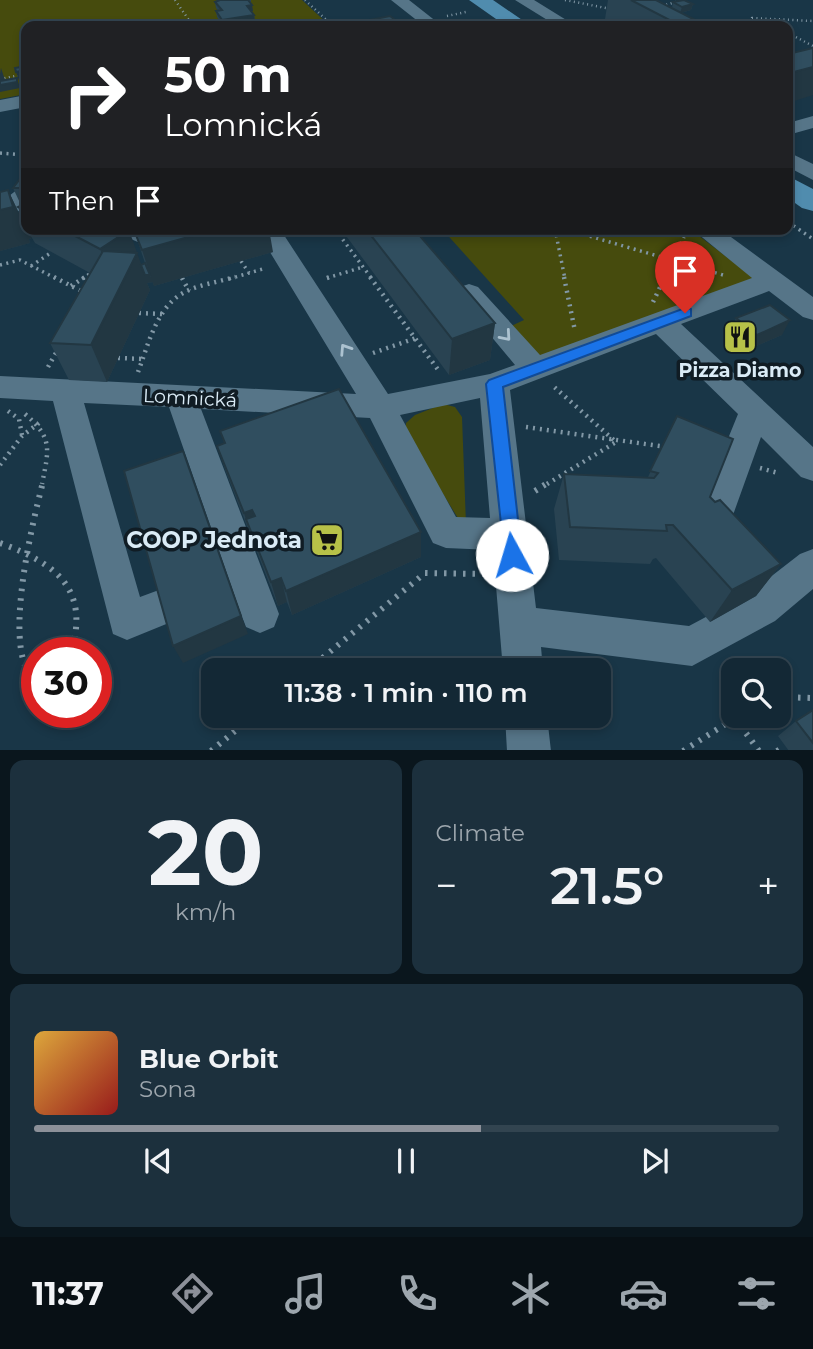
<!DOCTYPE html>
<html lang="en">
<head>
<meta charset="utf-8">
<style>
	:root { --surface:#132835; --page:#1c303d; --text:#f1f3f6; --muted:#9da6ad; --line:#324450; --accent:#8c9099 }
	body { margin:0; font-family:Montserrat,sans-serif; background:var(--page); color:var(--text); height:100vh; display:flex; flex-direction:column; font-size:26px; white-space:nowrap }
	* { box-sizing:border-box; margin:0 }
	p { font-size:23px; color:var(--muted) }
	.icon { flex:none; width:38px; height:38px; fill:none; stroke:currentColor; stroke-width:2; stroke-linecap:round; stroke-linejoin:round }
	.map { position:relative; height:750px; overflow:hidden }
	.panel { display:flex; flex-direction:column; gap:10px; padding:10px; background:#0a161d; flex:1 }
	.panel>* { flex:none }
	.guide { position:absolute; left:21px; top:21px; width:772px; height:214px; border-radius:14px; box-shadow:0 4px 10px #0003,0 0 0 2px var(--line); background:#202124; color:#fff; overflow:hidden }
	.buttons { position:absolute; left:721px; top:658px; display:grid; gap:14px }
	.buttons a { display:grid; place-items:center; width:70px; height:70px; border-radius:14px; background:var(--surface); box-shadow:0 4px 10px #0003,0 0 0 2px var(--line); font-size:35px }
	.speed { position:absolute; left:21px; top:637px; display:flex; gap:14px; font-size:35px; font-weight:700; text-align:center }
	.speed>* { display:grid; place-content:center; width:91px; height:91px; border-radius:50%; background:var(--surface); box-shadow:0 4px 10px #0003,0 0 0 2px var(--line); line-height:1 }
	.speed .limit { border:10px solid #d22; background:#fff; color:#111 }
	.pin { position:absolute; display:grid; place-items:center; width:60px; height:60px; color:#fff; margin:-72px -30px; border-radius:50% 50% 50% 0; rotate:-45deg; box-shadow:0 0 7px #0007 }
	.pin .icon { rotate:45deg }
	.me { position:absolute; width:77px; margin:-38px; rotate:354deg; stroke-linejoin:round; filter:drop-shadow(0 0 5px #0008) }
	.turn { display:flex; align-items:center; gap:24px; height:147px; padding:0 28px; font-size:32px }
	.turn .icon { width:91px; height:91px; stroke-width:2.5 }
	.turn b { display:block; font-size:49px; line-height:60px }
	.then { display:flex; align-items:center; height:66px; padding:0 28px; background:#0003; gap:14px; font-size:26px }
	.big { font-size:52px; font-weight:600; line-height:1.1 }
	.panel .tile { flex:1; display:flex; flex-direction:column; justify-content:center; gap:10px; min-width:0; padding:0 24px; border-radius:14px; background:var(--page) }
	.panel .dial { align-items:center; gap:0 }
	.dial b { font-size:91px; line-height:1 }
	.song { display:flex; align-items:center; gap:21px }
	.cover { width:84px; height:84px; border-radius:10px; background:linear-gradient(135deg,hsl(40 70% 55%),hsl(0 70% 35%)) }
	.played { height:7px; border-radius:4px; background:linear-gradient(90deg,var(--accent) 60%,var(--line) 60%) }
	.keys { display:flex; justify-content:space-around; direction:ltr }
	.heat { display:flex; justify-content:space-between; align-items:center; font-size:38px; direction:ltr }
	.panel .tiles { flex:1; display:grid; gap:10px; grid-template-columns:1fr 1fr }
	.tile:last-child { grid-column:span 2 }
	.trip { position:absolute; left:201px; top:658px; width:410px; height:70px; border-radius:14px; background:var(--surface); box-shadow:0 4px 10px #0003,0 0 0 2px var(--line); font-weight:600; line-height:70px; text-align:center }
	.tabs { display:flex; height:112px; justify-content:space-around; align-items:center; background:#081015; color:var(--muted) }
	.tabs .icon { width:49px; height:49px }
	.tabs .active { color:var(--accent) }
	.tabs b { font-size:32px; color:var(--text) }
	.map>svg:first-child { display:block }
	.green { fill:#464b0d }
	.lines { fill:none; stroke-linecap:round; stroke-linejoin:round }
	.path-far3 { stroke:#8298a6; stroke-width:2.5; stroke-dasharray:1 3.5; stroke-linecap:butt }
	.path-far2 { stroke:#8298a6; stroke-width:3.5; stroke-dasharray:2 4.5; stroke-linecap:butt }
	.path-far1 { stroke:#8298a6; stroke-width:4.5; stroke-dasharray:2 5; stroke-linecap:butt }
	.path { stroke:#8298a6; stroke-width:6; stroke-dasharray:2.5 7; stroke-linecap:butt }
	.street { fill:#567588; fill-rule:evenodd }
	.primary { fill:#508cae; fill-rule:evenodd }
	.wall { fill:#294352 }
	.shaded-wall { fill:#223742 }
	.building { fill:#304e5f; stroke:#223742; stroke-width:2 }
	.oneway { stroke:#acc2d0 }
	.route { fill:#1a73e8; stroke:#114b97; stroke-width:2 }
	.labels { text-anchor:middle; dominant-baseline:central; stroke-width:7; stroke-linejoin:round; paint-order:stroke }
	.poi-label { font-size:19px; font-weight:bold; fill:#daebf6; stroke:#101c24 }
	.street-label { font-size:19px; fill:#daebf6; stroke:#101c24 }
	.near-poi-label { font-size:23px; font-weight:bold; fill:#daebf6; stroke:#101c24; text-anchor:end }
</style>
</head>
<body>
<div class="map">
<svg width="813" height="751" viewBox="0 0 813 751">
	<rect width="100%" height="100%" fill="#193647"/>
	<path class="green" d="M0,0H302L330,26H26V94L0,99Z
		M442,229H690L754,278L541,359L509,327L524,320Z
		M443,404L455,407L462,417L466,524L461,523L406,434V423L415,415Z"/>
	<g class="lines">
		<path class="path-far3" d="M175,0L193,26
			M305,0L333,26
			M565,0L611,9
			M662,6L683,0
			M447,16L466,12
			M719,26L752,23
			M760,26L752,23V18L813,21
			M788,33L813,46
			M0,79L26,74"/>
		<path class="path-far2" d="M0,153L26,155
			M788,222L813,239
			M335,229L372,279
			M555,229L565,279
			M565,229L723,275
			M241,261L249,273
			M0,265L20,260L57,279
			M31,266L52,252
			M327,278L363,267
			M82,279L91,273
			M229,279L266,268
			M664,279L684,237"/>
		<path class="path-far1" d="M54,277L83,292
			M370,277L439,371
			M564,277L575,331
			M182,278L189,291
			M327,278L330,277
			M71,286L85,277
			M653,302L665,277
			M139,313L162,314
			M373,353L416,338
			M118,358L143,359
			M48,367L57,351
			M138,372C148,346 156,308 183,293C197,285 218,282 235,277
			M8,411L19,419L22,435
			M25,414C53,438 49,449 42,484
			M526,427L666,447
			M0,465L22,436L39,423
			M760,468L778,473
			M547,484L616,442L552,385"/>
		<path class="path" d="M535,491L549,482
			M0,543C57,564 90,589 71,653
			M308,670L425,573L485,574
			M37,681C0,659 31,528 43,482
			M779,697L813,698
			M735,718L759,751
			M211,751L253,716
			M683,751L738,716
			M777,751L785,746"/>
		<path class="street" d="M391,0H409L442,26H424Z
			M515,0H534L576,26H557Z
			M26,95V107L0,112V100Z
			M813,116V128L788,135V123Z
			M788,152L813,164V180L788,167Z
			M26,187V208L0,219V203L18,189Z
			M116,229H149L168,238L199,229H239L236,234L166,254L119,234Z
			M256,229H280L388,394L490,374L515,365L460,299L456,293L460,287L469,284L478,287L540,355L752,278L692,229H720L813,297V320L803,317L769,291L681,324L813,447V481L801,477L761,437L733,515L743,536L738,547L725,552C706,545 701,534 697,515L738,414L656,334L510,390L536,608L689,626L747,595L800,554L813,549V589L775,621L692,666L541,647L543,670H503L493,550L446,548L433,543L370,418L201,409L279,614L274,627L260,633L246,627L241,614L169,407L84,403L140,597L167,587L181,592L186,605L181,618L127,640L113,634L53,401L0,398V376L356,394ZM480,398L490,518L456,517L400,415Z
			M505,716H547L551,751H507Z"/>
		<path class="primary" d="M469,0H493L531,26H506Z
			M788,176L813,189V211L802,208L788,198Z"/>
	</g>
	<path class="wall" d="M216,0H251V2H250L253,11H251L254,15L255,21L223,26L217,17L216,11H218L216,8L215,2L217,1Z
		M608,0H656L672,8L673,2L693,4L691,10L681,13L707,26H618L605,19Z
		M26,171V229H126L141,265L145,263L134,230L273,252L154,286L152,279L153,282L147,283L150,290L107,382L69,380L50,343L90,273L35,243L32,238L29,239L30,243L0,251V192L8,190L23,222L25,221L18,207L21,205L13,188Z
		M341,229H414L495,323L490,360L449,375Z
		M736,318L782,335L749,349L730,333Z
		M677,416L710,497L781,564L756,596L710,622L656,558L653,559L650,564L559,560L554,509L564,474L648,477Z
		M220,431L421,532V557L292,615L287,602L278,606L226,472L217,446L224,443Z
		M813,710V751H789L778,736L796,721Z"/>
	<path class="shaded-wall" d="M693,4L691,10L680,13L682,7Z
		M252,5L253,11L248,12L247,6Z
		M254,15L255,21L223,26L222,20Z
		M813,67V95L788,103V79L790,73Z
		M1,68L5,80L0,81V74Z
		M26,70V85L21,86L16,72Z
		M17,78L20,88L0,92V85Z
		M8,190L25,226L29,230L32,238L29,239L30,243L0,251V210Z
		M217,229H269L273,252L154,286L142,250Z
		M129,230L145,275H150L153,282L147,283L150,290L107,382L91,345L114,285L100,249Z
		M790,320L782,335L749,349L757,335Z
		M495,323L490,360L449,375L452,339Z
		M183,451L248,634L183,663L173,646Z
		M252,510L260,535L246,520L244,513Z
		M421,532V557L292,615L286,591Z
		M781,564L756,596L710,622L732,590Z
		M281,578L287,602L278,606L271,582Z"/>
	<path class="building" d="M220,0H248L252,5L247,6L254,15L222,20L216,11L222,10L215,2Z
		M631,0H656L707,26H681Z
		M684,0L693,4L682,7L673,2Z
		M390,16L403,26H339Z
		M813,48V67L790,73L788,72V54Z
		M26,66V70L16,72L15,68Z
		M17,78V82L0,85V81Z
		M26,171V188H13Z
		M8,190L13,207L0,210V192Z
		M26,203V211L18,207Z
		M25,221L26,229L29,230L25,232L23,222Z
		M62,229H126L129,230L100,249Z
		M139,229H217L142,250L134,230Z
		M366,229H414L495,323L452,339Z
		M103,251L137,253L91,345L50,343Z
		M145,263L150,275H145L141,265Z
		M770,305L790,320L757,335L736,318Z
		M339,389L421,532L286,591L281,578L271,582L246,519L255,516L252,510L244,513L217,446L225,443L220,431Z
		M677,416L733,439L710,497L715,502L720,500L781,564L732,590L673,525H666L667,531L570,527L564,474L654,478L658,473L650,471Z
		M183,451L241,616L173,646L124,471Z
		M813,710V743L796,721Z"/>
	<defs><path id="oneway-chevron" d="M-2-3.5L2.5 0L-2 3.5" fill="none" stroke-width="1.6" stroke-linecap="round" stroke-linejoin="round" transform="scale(1.75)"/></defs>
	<g class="oneway">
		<use href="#oneway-chevron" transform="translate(506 336) rotate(49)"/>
		<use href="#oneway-chevron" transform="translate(345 349) rotate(-123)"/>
	</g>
	<path class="route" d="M685,308L691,309V316L503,387L522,555L519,561L512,563L505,561L486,384L489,380Z"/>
	<defs>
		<g id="restaurant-square" transform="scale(1.75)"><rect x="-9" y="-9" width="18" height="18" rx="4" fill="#b7c148" stroke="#101c24"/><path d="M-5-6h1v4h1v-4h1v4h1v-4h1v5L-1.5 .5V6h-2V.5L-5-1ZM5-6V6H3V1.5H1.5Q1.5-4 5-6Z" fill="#111"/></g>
		<g id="supermarket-square" transform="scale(1.75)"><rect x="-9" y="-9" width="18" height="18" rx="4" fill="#b7c148" stroke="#101c24"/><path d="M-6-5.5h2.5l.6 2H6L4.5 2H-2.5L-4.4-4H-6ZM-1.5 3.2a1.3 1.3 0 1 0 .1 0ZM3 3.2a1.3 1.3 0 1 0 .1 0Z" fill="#111"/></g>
	</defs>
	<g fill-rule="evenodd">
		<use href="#restaurant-square" x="740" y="337"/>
		<use href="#supermarket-square" x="327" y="540"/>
	</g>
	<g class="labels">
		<g class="poi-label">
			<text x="740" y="370">Pizza Diamo</text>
		</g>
		<g class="street-label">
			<text transform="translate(190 398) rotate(3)">Lomnická</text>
		</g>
		<g class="near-poi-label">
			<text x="302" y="540">COOP Jednota</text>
		</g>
	</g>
</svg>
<div class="buttons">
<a><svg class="icon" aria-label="search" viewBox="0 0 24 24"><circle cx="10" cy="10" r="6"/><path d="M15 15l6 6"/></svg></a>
</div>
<div class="speed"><div class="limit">30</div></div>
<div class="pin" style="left:685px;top:313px;background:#d93025"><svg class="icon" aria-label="arrive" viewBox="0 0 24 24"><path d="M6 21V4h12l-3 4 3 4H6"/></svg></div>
<svg class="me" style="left:512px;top:555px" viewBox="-20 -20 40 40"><circle r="19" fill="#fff"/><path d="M0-13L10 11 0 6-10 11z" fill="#1a73e8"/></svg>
<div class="trip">11:38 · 1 min · 110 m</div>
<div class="guide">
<div class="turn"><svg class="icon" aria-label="right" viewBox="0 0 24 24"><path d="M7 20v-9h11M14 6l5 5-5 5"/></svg><div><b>50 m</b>Lomnická</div></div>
<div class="then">Then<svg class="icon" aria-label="arrive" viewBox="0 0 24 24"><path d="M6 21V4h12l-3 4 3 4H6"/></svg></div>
</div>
</div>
<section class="panel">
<div class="tiles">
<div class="tile dial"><b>20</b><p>km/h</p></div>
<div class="tile"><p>Climate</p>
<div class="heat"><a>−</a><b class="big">21.5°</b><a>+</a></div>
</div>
<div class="tile">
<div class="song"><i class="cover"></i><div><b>Blue Orbit</b><p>Sona</p></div></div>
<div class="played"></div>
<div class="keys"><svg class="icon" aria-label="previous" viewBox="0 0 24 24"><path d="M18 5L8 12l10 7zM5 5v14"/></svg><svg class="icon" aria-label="pause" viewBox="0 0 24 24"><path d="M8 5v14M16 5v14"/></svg><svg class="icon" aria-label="next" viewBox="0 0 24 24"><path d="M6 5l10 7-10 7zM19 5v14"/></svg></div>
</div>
</div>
</section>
<nav class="tabs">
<b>11:37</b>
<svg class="icon active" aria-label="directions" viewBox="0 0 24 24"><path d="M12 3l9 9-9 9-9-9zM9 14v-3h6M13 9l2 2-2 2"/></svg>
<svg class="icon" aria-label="music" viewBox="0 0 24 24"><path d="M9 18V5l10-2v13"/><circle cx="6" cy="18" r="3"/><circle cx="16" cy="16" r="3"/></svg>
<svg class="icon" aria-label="phone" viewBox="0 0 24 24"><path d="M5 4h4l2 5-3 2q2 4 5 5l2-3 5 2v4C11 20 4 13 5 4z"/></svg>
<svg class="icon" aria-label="climate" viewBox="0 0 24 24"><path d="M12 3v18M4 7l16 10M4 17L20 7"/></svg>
<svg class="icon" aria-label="car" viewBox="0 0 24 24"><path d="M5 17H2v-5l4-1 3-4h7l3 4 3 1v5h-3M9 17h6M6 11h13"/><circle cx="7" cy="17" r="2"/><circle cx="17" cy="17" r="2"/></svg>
<svg class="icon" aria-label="filters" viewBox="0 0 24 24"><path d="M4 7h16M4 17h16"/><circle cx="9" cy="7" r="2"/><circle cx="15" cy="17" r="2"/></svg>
</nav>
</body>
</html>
